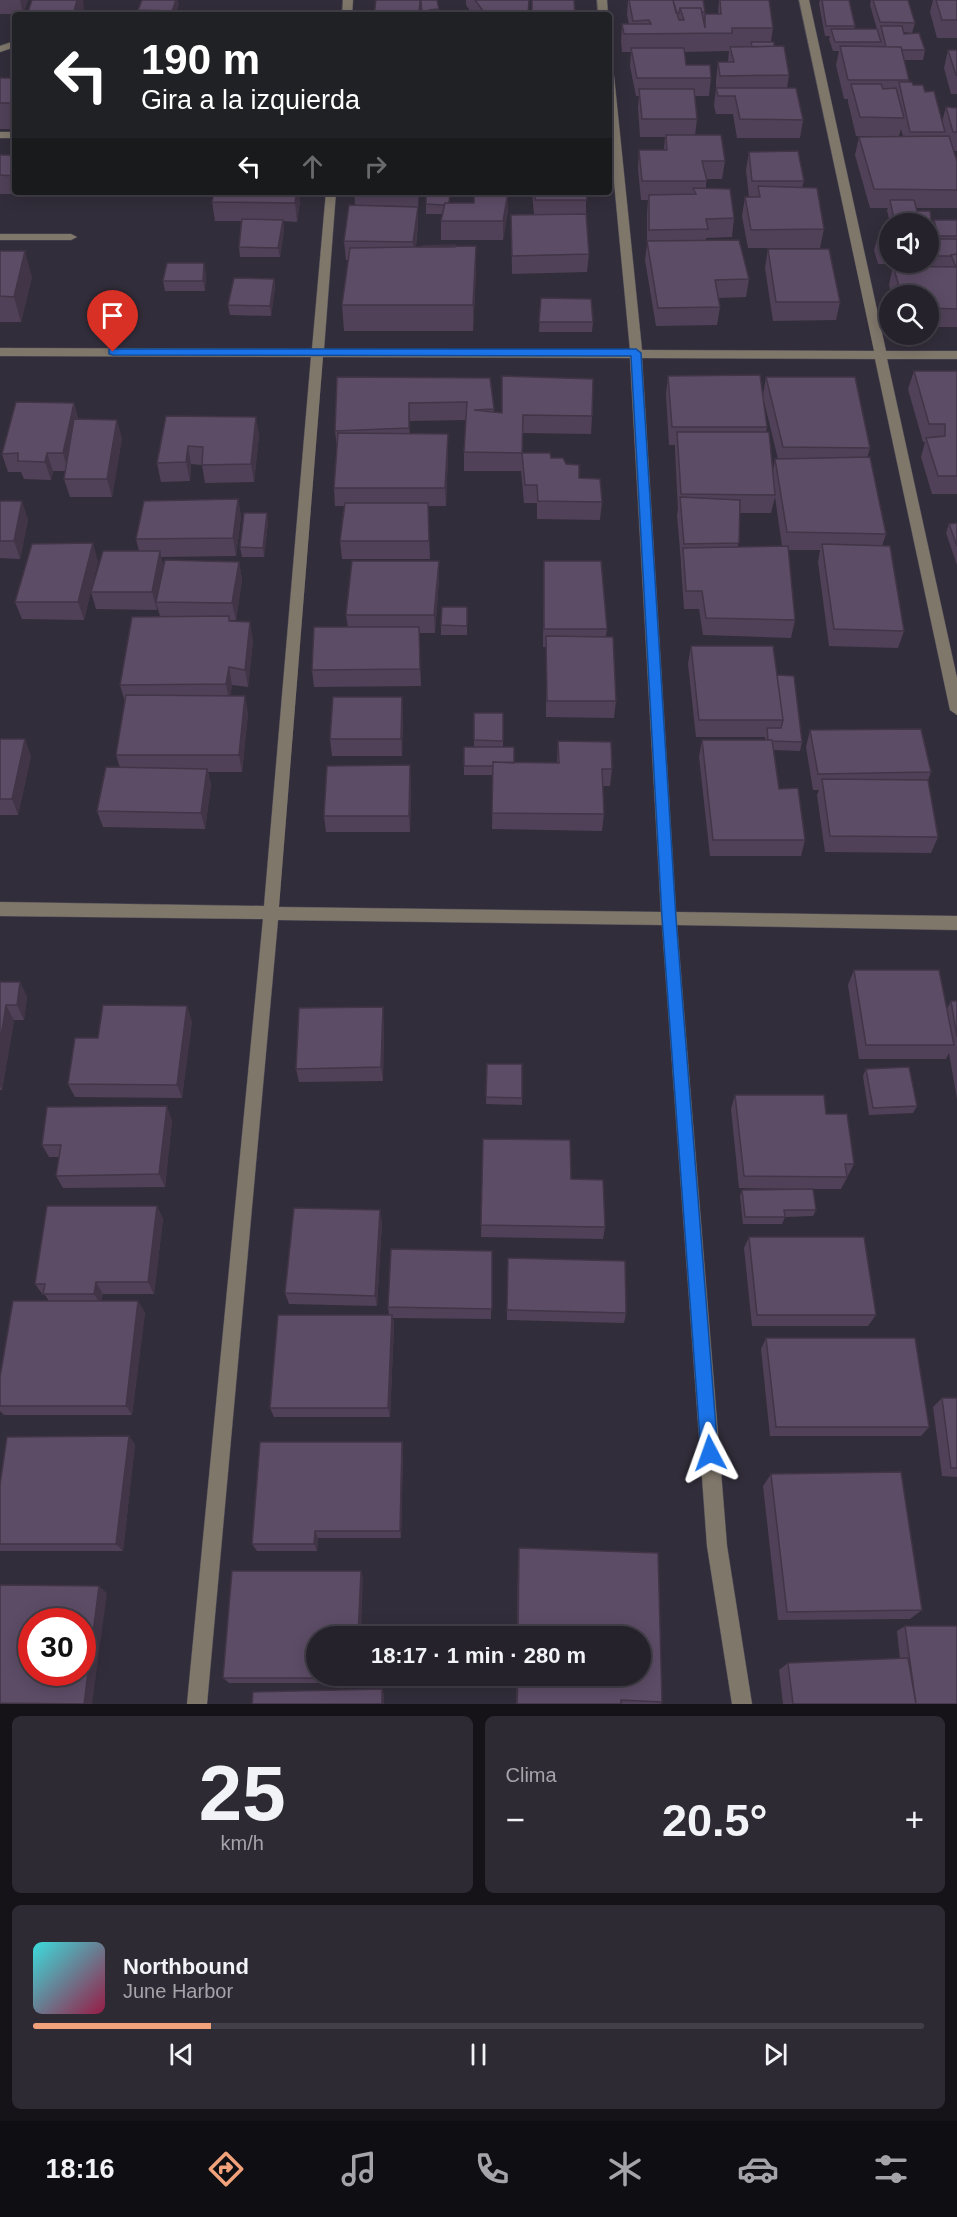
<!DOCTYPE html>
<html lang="es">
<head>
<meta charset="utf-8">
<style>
	:root { --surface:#26222c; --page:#2e2a34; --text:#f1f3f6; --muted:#a4a4a9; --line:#423f48; --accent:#f1a27b }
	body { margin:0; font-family:Arial,sans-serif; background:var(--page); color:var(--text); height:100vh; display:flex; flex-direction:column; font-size:22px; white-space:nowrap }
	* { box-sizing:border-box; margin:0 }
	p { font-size:20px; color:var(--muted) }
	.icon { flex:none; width:33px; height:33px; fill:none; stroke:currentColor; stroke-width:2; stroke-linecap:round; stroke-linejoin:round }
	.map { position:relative; height:1704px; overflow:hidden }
	.side { display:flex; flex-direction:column; gap:12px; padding:12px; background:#151318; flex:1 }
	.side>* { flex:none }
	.hud { position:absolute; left:12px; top:12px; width:600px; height:183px; border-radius:6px; box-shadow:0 3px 15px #0003,0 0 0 2px var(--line); background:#202124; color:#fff; overflow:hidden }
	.tools { position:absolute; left:879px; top:213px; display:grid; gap:12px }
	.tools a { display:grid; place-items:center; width:60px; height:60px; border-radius:50%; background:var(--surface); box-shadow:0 3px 15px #0003,0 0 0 2px var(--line); font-size:30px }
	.speed { position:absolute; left:18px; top:1608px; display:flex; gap:12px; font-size:30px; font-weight:700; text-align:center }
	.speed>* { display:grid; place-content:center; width:78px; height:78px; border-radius:50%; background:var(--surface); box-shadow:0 3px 15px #0003,0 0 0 2px var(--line); line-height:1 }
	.speed .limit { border:9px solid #d22; background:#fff; color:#111 }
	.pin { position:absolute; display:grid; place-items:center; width:51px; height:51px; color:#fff; margin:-62px -26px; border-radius:50% 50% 50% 0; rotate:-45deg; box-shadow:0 0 6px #0007 }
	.pin .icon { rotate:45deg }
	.me { position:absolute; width:66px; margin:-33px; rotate:356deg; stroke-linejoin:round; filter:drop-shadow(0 0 4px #0008) }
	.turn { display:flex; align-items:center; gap:21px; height:126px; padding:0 30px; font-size:27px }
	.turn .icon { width:78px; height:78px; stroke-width:2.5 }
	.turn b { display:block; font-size:42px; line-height:51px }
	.lanes { display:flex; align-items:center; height:57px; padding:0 30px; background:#0003; justify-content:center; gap:30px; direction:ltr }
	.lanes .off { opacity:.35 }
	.big { font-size:45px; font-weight:700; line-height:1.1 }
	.side .tile { flex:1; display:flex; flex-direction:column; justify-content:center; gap:9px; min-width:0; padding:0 21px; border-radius:9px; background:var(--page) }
	.side .dial { align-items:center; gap:0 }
	.dial b { font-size:78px; line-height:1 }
	.song { display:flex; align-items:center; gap:18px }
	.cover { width:72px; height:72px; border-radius:9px; background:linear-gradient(135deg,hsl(180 70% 55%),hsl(340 70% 35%)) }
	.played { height:6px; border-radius:3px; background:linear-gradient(90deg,var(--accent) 20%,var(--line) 20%) }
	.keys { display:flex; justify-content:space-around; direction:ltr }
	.heat { display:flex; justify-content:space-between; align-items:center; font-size:33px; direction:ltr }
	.side .tiles { flex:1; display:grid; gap:12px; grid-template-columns:1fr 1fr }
	.tile:last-child { grid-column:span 2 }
	.trip { position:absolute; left:306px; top:1626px; width:345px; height:60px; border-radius:30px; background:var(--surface); box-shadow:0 3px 15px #0003,0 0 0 2px var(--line); font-weight:700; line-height:60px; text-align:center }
	.tabs { display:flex; height:96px; justify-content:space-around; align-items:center; background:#0f0e12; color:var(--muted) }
	.tabs .icon { width:42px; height:42px }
	.tabs .selected { color:var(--accent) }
	.tabs b { font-size:27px; color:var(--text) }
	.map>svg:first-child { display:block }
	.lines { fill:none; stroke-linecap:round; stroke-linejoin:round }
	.minor-casing { stroke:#504c58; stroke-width:1 }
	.minor { fill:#7f776a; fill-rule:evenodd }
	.wall { fill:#504158; fill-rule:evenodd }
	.shaded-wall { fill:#413547 }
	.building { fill:#5d4c66; stroke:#413547; stroke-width:1.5; fill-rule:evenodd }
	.route { fill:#1a73e8; stroke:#114b97; stroke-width:1.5 }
</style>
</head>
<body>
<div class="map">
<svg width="957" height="1704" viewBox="0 0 957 1704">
	<rect width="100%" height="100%" fill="#322d3a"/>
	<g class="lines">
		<g class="minor-casing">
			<path id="minor" d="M343,0H353L352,15H342Z
				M597,0H607L608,15H598Z
				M799,0H809L886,351H957V359H887L957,678V715L950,710L875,359L642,358L676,912L957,916V930L677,925L727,1546L752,1704H732L707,1546L662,925L278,920L207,1704H187L263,919L0,916V902L264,906L311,357L0,356V348L312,349L326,192H336L324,349L630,350L609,129V73L614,76L642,350L874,351ZM323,357L630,358L661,912L279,907Z
				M15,41V47L0,52V46Z
				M0,132H15V138H0Z
				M0,234H71L77,237L71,240H0Z"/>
		</g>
		<use href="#minor" class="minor"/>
	</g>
	<path class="wall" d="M0,0H28L23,14H0Z
		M420,0L439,9V15H421Z
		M466,0H529L528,15H473L466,5Z
		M628,0H703L705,14H718L719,0H769L773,28L771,42L774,46L789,75L787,88L803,120L800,138H737L733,114H716L714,106L716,88V80L718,62H728L729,51L684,52L686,65L711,78L709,96H695L697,119L695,135L725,161L722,179H706V189L734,218L732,237L706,238V241L749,279L746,297L718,298L720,307L717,325L656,326L645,260L647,244V213L648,200H641L638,169L639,150H664L665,137H640L638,107L639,96H636L630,66L631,52H622L621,42L622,24H629L627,15Z
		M820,0H849L855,26L854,29H877L870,5L871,0H908L915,23L912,33L903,32L904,34L925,50L923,60H904L909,80L908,82L925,92L942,122L946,107L957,108V151H954L957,161V208H916L917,211L932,227L934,220H957V327H928V296H892L889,285L893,266H948H929L928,262V224H890L887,210L888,208H870L855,155L859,137L903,136L901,129L899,136H856L848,102V99H844L836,65L839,51H833L829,39L830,36H825L819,4Z
		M933,0H957V38H937L930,12Z
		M948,50H957V94H951L944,68Z
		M0,78H15V129H0Z
		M749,152L804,181L802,187L824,229L820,248H748L742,216L745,197H749L746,170Z
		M0,155H15V192H28V194H0Z
		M214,192H299L300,201L297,222L283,221L284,229L280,257H240L239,247L241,221H215L212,202Z
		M354,192H419L418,208V225L416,247H455L476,272L473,331H344L342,305L348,260H346L344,241L355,205Z
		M474,192H523V195H508V211L503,240H441V221L442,214H426V204L474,203Z
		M532,192H586V214L589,254L587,272L512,274L511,215L534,214Z
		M877,240H890V262H924V264H878L874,250Z
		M768,249L840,302L836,320L773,321L765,268Z
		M0,251L32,277L21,322H0Z
		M206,273L205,291H165L163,281Z
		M274,279L275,288L271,316L230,315L228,305Z
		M541,298L593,322L592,332H539Z
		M914,371H957V494H932L921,457L925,442H923L908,389Z
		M668,376L763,395L766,377L870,448L867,458L886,534L882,546L904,631L898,648L829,646L818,562L820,550H788L795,620L791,638L703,635L699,609H684L681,566V562L677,515L678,509L675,450V445H669L666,394ZM763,397L778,459H775L773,471L766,432L767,427ZM775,497L782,546L738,547L740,513H771Z
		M337,377L490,378L494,412L592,416L591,434L523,433L522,453L551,458L566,464L602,502L600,520L537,519V503H524L521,470V471H464V452L466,420L410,421V433L448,434V452L446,506H428L430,559H342L340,541L345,506H335L334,488L337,448L335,431Z
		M74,403L78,419L122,438L112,497H70L64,479L66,471H53L51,480L24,479L21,472H8L2,454Z
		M166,416L259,435L254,482L205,483L202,465L191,464L190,481L161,482L157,463Z
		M238,499L241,517L236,556L161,557L164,567L239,562L242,580L236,620H230L253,640L248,687L232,685L230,696L248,713L242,772H208L211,785L205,829L103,827L97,811L120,768L116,755L125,702L120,685L160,616L157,606V610L96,609L91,592L139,551L136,539Z
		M0,501L28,519L20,559L0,558Z
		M268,522L264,557H242L240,547Z
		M957,523V565L946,533L949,524Z
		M98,561L84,620L22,619L15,602Z
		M544,561L607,629L606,636L616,701L614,718L546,717V647H543Z
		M439,579L435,633H419L421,686L314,687L312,670L348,627L346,615Z
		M467,607V635H441V625Z
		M691,646L777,675L802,742L800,751L774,750L779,789L805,840L801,856H710L699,757L702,740H765V737H696L688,664Z
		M474,713H503V747L514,763H557L558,741L612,769L610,786H603L604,814L602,831L492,829L493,775H464V747H474Z
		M403,714L402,756H332L330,739Z
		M810,730L931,772L928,780L938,837L931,853L825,852L817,795L819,790H813L806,747Z
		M0,739L31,756L18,815H0Z
		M411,782L410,832H326L324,816Z
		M854,970L947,1009L951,1001H957V1099L949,1053L946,1059H859L848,985Z
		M0,982H20L27,997L24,1020H14L2,1090H0Z
		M192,1021L182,1098L75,1097L68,1084L98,1038Z
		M384,1021L383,1081L299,1082L296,1069Z
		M487,1064H522V1105L486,1104Z
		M866,1069L917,1106L913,1113L869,1115L863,1076Z
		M735,1095L826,1114L854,1164L841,1189H813L816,1210L813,1216L785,1217L782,1224H743L740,1196L742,1190L799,1189L739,1188L731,1109Z
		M172,1120L165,1187L63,1188L56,1176L59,1157H49L42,1145Z
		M483,1139L571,1179L605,1227L603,1239L481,1237Z
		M157,1206L163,1219L154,1294H103L101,1301L145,1312L132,1415H4L0,1411V1377L49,1301L45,1295H43L35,1284Z
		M382,1222L377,1306L289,1304L285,1293Z
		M749,1237L876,1315L868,1326H752L744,1248Z
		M492,1251L491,1319L393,1318L394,1326L390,1417H274L270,1408L389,1315L388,1307Z
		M507,1270L626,1313L624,1323L507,1320Z
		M766,1338L929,1427L921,1436H770L761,1349Z
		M942,1398H957V1477L942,1476L933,1407Z
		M402,1442L403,1451L401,1538H318L317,1551H257L252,1544Z
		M135,1444L123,1551H0V1485Z
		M771,1474L922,1610L910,1619L778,1620L763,1486Z
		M519,1548L658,1553L662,1702L661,1704H516L517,1676H640V1636H517L518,1558Z
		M363,1578L316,1676H360L359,1683H229L223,1678Z
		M905,1626L957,1704H783L779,1670L788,1663L900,1659L897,1631Z"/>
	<path class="shaded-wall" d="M20,0H28L23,14Z
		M77,0H83L84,8L82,15H73Z
		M176,0H178L179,5L176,15H173L172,11Z
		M296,192H299L300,201L297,222L295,203Z
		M418,192H419L418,208Z
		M508,193V211L503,240V221Z
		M418,207V225L414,261L413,242Z
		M283,220L284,229L280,257L278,248Z
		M476,246V272L473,331V305Z
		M25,251L32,277L21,322L14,297Z
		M204,263L206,273L205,291L203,281Z
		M274,279L275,288L271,316L270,306Z
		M74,403L78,422L68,471L63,453Z
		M409,403L410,421V446L409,428Z
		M256,417L259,435L254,482L251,464Z
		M117,420L122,438L112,497L107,479Z
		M448,434V452L446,506L445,488Z
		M188,446L191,464L190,481L186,462Z
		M47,453L53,471L51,480L45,462Z
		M238,499L241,517L236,556L233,538Z
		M22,501L28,519L20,559L14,541Z
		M267,513L268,522L264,557L263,548Z
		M93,543L98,561L84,620L78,602Z
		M160,551L164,569L156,602L157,606V610L152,592Z
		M439,561V579L435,633L434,615Z
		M239,562L242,580L236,620L232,603Z
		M250,622L253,640L248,687L245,670Z
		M229,667L232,685L229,701L226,684Z
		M245,696L248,713L242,772L239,755Z
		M402,697L403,714L402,756L401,739Z
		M25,739L31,756L18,815L12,799Z
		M410,765L411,782L410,832L409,816Z
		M207,769L211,785L205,829L201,813Z
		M20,982L27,997L24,1020L17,1005Z
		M6,1005L14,1020L2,1090L0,1086V1043Z
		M187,1006L192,1021L182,1098L177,1085Z
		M383,1007L384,1021L383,1081L381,1067Z
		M167,1106L172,1120L165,1187L159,1174Z
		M157,1206L163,1219L154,1294L148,1282Z
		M380,1210L382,1222L377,1306L375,1296Z
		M96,1282L103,1294L101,1305L94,1294Z
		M138,1301L145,1312L132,1415L126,1406Z
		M392,1315L394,1326L390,1417L388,1408Z
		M129,1436L135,1444L123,1551L116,1544Z
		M402,1442L403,1451L401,1538L400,1531Z
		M315,1531L318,1538L317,1551L314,1544Z
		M361,1571L363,1578L361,1636H358Z
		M99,1586L107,1593L92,1704H84Z
		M357,1676H360L359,1683L357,1678Z
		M382,1689L384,1694V1704H382Z"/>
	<path class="building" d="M32,0H77L73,15H27Z
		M142,0H176L172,11L138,10Z
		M376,0H420L419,15H374Z
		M421,0H437L439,9L429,10L428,15H422Z
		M475,0H529L528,15H486Z
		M532,0H574L575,15H532Z
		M629,0H673L679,20H684L680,8H701L705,28V14H721L720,0H769L773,28H732V33L624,34L622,24H651L649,20L633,21Z
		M673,0H703L705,12H702L701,8H680L679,13H676Z
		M822,0H849L855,26H826Z
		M873,0H908L915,23L880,22Z
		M936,0H957V20H942Z
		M130,11H174L173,15H129Z
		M881,26H902L904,34L919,33L925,50H902L901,47H886Z
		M831,29H877L881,42H835Z
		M751,42H774V46L752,47Z
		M784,46L789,75L720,76L718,62H734L730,47Z
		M840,46L901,47L909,80H848Z
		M631,48H684L686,65H710L711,78H637Z
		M948,50H957V75H956Z
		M0,78H15V103H0Z
		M899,82H912L913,85H923L925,92L934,91L945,132H910Z
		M851,84H881L883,89L896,88L904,118L860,117Z
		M716,88H796L803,120L740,119L735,96H718Z
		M639,89H694L697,119H642Z
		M946,107L957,108V132H953Z
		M666,135H721L725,161H702L707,181H642L639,150H667Z
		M949,136L957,161V190L874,189L859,137Z
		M798,151L804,181H752L749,152Z
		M0,155H15V176L0,175Z
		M758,186L817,188L824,229L751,230L745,197H760Z
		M693,188L730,189L734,218L706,219L708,229L649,230V195L696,194Z
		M214,192H296L295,203L212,202Z
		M426,192H450L449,203H445L444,205L426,204Z
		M474,192H504L508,193L503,221H441L445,203H474Z
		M535,192H586L587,200H535Z
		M890,200H914L917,211H930L933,236H928V224H895Z
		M349,205L418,207L413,242L344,241Z
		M586,214L589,254L512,256L511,215Z
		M242,219L283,220L278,248L239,247Z
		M934,220H957V236H938Z
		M928,239H957V254L951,255V256H932L928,245Z
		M739,240L749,279L715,280L720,307L658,308L647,241Z
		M877,240H890V254L881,255Z
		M455,245V247H422V246Z
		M476,246L473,305H342L350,248Z
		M768,249H829L840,302H776Z
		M0,251H25L14,297L0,296Z
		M957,254V309L928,308V296H902L893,266L956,267L951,255Z
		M167,263H204L203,281H163Z
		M234,278L274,279L270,306L228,305Z
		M541,298L591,299L593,322H539Z
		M914,371H957V476H938L926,438L945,436V424H929Z
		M760,375L767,427H672L668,376Z
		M502,376L593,379L592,416L523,415L522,453L464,452L467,402L409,403V428L335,431L337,377L490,378L494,409L474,410L502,413Z
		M766,377H855L870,448L783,447Z
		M16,402L74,403L63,453H47L45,462L18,461V453L2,454Z
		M166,416L256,417L251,464L202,465L203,447L188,446L186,462L157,463Z
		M74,419L117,420L107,479H64Z
		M677,432H769L775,495L681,494Z
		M338,433L448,434L445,488H334Z
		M522,453H550L551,458H563L566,464L579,465V478L600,479L602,502L538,501L537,485H525Z
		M870,457L886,534L787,532L775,459Z
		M680,497L740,500L739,543L684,544Z
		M238,499L233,538L136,539L144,501Z
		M0,501H22L14,541H0Z
		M345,503H428L429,541H340Z
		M244,513H267L263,548L240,547Z
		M957,523V546L949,524Z
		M93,543L78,602H15L32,544Z
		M822,544L890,546L904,631L834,629Z
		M788,546L795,620L706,618L702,591H686L683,548Z
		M103,551H160L152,592H91Z
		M165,560L239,562L232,603L156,602Z
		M352,561H439L434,615H346Z
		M544,561H601L607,629H544Z
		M442,607H467V626L441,625Z
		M229,616V621L250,622L245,670L229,667L226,684L120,685L132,617Z
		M314,627H419L420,669L312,670Z
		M546,636L613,637L616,701H547Z
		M691,646H773L783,720H699Z
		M777,675L794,676L802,742L772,741V740H768L767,728H781L783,720Z
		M126,695L245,696L239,755H116Z
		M333,697H402L401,739H330Z
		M474,713H503V741L474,740Z
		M921,729L931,772L818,774L810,730Z
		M0,739H25L12,799H0Z
		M702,740H772L779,789L798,788L805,840H713Z
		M558,741L611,742L612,769H602L604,814L492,813L493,762L559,763Z
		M464,747H514V763L493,762V766H464Z
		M410,765L409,816H324L327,766Z
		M106,767L207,769L201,813L97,811Z
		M822,779L928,780L938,837L830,836Z
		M854,970H939L954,1045H866Z
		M0,982H20L17,1005H6L0,1043Z
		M951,1001H957V1037Z
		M103,1005L187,1006L177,1085L68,1084L75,1038H98Z
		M383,1007L381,1067L296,1069L299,1008Z
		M487,1064H522V1098L486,1097Z
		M909,1067L917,1106L873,1108L866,1069Z
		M735,1095H824L826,1114H847L854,1164H845L847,1177L744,1176Z
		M167,1106L159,1174L56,1176L61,1145H42L47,1107Z
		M483,1139L570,1140L571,1179L603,1180L605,1227L481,1225Z
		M813,1189L816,1210H784L785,1217H745L742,1190Z
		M47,1206H157L148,1282H96L94,1294H43L45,1284H35Z
		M294,1208L380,1210L375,1296L285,1293Z
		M749,1237H864L876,1315H757Z
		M391,1249L492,1251V1309L388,1307Z
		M508,1258L625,1261L626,1313L507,1310Z
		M13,1301H138L126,1406H0V1377Z
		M278,1315H392L388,1408H270Z
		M766,1338H915L929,1427H776Z
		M942,1398H957V1468H951Z
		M129,1436L116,1544H0V1485L7,1437Z
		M260,1442H402L400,1531H315L314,1544H252Z
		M901,1472L922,1610L787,1612L771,1474Z
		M519,1548L658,1553L662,1702L621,1700V1704H517L518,1676H640V1636H518Z
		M232,1571H361L358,1636H316V1676H357V1678H223Z
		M0,1585L99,1586L84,1704L0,1703ZM32,1622H82V1672H32Z
		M905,1626H957V1704H916Z
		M908,1658L916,1704H793L788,1663Z
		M382,1689V1704H252L253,1692Z"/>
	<path class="route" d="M109,349H636L641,353L676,918L718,1453L716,1459L710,1461L704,1459L701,1453L662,918L631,356L113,355L109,354Z"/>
</svg>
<div class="tools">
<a><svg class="icon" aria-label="sound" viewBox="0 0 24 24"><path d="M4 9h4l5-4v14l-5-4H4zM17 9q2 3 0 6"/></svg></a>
<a><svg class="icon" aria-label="search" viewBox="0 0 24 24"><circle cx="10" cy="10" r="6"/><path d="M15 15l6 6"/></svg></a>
</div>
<div class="speed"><div class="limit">30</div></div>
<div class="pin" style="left:113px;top:352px;background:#d93025"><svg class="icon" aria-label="arrive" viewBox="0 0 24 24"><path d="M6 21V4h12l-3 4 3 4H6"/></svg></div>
<svg class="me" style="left:710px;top:1453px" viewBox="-20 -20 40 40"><path d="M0-17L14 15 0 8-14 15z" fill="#1a73e8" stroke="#fff" stroke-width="4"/></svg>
<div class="trip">18:17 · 1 min · 280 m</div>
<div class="hud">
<div class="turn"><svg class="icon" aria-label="left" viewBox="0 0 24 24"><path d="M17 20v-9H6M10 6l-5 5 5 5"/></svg><div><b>190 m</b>Gira a la izquierda</div></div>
<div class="lanes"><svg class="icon" aria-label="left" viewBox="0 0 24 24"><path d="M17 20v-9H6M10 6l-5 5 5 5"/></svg><svg class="icon off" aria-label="ahead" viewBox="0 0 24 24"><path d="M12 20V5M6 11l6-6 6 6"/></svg><svg class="icon off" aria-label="right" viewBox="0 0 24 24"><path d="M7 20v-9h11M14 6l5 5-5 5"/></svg></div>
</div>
</div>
<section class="side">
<div class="tiles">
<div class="tile dial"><b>25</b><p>km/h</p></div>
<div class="tile"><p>Clima</p>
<div class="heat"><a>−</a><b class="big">20.5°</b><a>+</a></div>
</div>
<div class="tile">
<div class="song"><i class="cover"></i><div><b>Northbound</b><p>June Harbor</p></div></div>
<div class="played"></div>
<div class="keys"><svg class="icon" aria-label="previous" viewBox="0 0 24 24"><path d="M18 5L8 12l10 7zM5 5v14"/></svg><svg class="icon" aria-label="pause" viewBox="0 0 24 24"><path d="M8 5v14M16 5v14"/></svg><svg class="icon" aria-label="next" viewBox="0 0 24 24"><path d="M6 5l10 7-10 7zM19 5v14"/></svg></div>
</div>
</div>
</section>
<nav class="tabs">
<b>18:16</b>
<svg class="icon selected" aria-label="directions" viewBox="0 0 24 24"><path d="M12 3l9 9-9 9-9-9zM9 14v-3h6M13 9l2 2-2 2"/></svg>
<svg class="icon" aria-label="music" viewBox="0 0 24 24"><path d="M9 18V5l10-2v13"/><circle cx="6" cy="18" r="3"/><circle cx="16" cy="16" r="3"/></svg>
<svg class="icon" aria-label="phone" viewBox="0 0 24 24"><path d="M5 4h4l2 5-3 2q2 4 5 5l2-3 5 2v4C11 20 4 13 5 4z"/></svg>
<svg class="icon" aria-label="climate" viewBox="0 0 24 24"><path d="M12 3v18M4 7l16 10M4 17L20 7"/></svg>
<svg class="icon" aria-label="car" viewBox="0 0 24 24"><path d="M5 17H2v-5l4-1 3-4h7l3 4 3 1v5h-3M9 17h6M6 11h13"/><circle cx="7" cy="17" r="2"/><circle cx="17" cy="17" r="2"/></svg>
<svg class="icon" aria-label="filters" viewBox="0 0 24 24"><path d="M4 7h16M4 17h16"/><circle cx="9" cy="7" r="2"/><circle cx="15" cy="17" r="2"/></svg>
</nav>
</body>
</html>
